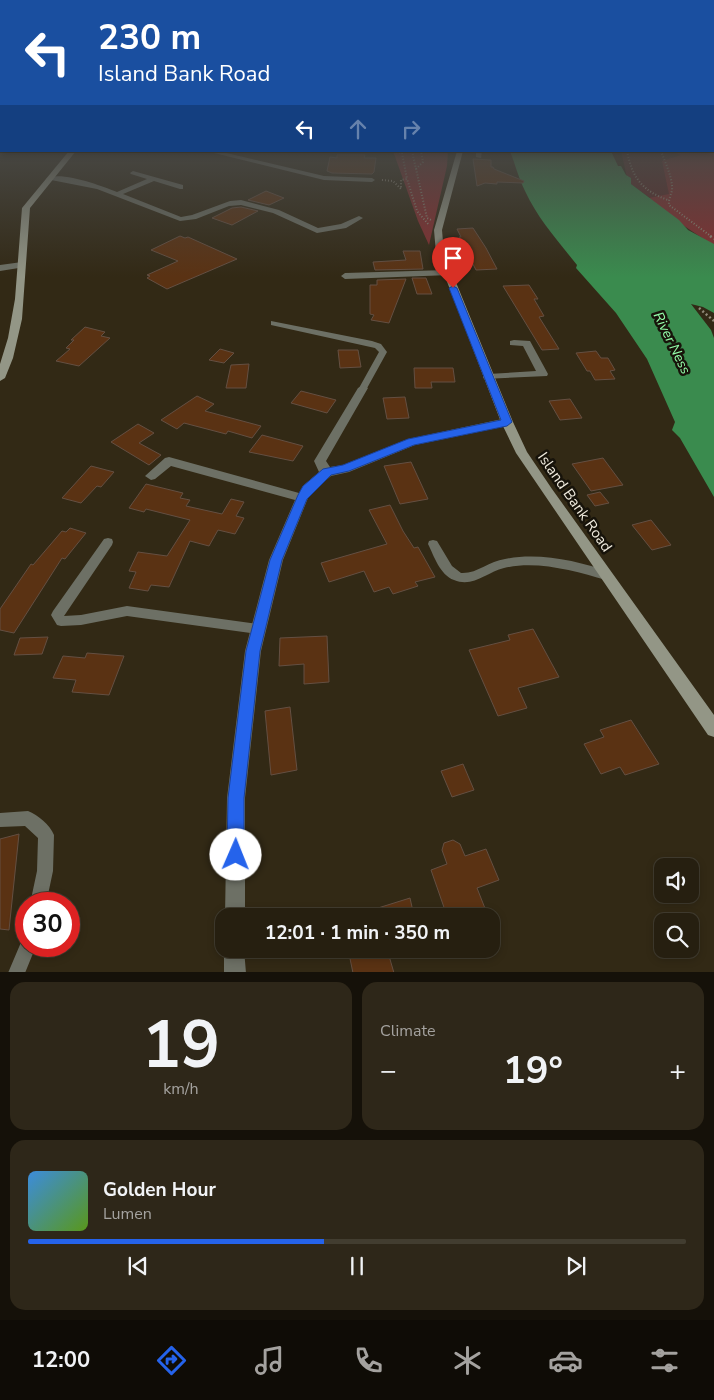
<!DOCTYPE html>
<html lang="en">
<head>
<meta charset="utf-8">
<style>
	:root { --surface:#261f10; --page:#2e2719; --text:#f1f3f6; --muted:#a4a29f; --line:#423d30; --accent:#2563eb }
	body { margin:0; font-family:"Nunito Sans",sans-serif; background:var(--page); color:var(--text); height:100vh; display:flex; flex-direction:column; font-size:19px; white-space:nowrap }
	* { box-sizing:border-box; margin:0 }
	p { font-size:16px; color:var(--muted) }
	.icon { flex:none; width:28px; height:28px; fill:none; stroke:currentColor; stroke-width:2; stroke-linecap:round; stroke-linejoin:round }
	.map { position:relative; height:972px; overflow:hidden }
	.panel { display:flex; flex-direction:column; gap:10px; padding:10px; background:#151109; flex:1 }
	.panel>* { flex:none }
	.top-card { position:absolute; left:0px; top:0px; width:715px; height:152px; box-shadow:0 2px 8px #0003,0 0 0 1px var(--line); background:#1a4fa0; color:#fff; overflow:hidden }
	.fabs { position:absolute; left:654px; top:858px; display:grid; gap:10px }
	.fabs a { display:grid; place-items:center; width:45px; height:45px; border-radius:10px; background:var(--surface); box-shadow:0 2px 8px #0003,0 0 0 1px var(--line); font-size:25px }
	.speed { position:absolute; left:15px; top:892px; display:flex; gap:10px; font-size:25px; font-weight:700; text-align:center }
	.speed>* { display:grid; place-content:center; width:65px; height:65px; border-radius:50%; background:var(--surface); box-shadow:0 2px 8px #0003,0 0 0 1px var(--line); line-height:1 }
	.speed .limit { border:8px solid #d22; background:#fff; color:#111 }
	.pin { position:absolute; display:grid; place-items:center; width:42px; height:42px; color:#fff; margin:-51px -21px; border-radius:50% 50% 50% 0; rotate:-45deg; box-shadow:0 0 5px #0007 }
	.pin .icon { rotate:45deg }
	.me { position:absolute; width:55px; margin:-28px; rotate:1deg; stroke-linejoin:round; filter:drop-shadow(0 0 4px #0008) }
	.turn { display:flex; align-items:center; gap:18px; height:105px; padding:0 15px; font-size:22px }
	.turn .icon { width:65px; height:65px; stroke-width:2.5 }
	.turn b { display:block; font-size:35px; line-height:42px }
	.lanes { display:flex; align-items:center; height:48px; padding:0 15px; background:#0003; justify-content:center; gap:25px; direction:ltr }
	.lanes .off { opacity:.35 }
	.big { font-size:38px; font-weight:700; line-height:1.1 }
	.panel .card { flex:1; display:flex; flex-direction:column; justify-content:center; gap:8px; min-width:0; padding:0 18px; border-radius:15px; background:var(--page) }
	.panel .dial { align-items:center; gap:0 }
	.dial b { font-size:65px; line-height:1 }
	.song { display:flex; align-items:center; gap:15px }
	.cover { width:60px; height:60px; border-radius:8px; background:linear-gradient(135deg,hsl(210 70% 55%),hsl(90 70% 35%)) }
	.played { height:5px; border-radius:2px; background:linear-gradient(90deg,var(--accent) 45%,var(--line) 45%) }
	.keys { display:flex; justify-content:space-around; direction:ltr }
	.heat { display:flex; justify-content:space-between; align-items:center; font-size:28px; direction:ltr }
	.panel .tiles { flex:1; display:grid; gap:10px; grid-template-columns:1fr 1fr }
	.card:last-child { grid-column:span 2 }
	.trip { position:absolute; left:215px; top:908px; width:285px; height:50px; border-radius:15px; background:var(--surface); box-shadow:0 2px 8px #0003,0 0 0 1px var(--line); font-weight:700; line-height:50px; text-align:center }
	.dock { display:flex; height:80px; justify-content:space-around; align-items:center; background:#0f0c06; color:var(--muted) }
	.dock .icon { width:35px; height:35px }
	.dock .current { color:var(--accent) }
	.dock b { font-size:22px; color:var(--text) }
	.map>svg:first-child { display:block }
	.green { fill:#5d2a29 }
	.forest { fill:#862e2f }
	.water { fill:#3a8b4e }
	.building { fill:#5a3213; stroke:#644f42 }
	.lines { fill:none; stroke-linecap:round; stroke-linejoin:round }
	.path-far1 { stroke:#928b7a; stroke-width:2; stroke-dasharray:1 2; stroke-linecap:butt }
	.path { stroke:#928b7a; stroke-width:2.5; stroke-dasharray:2 2.5; stroke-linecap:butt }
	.lane { fill:#6d7065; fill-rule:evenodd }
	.street { fill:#6d7065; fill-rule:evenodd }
	.secondary { fill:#939686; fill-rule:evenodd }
	.route { fill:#2563eb; stroke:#184099 }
	.labels { text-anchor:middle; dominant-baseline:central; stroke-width:5; stroke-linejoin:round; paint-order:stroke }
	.far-water-label { font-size:14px; font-style:italic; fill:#94feaa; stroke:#17130a }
	.street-label { font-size:15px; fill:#f1ecdf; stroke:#17130a }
</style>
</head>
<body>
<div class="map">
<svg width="714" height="973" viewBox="0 0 714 973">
	<rect width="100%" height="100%" fill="#322915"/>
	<path class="green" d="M714,141V245L628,182L621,151H714Z"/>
	<path class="forest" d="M714,141V246L644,199L669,194L662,161L681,155L670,151H714Z
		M393,151H448L447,166L429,245L418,221Z"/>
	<path class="water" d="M510,151H611L618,166H621L626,175L631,178V184L679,220L688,230L714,244V313L703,307L691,304L711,330L714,338V497L680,438L672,430L675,422L647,359L616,313L576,268L577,265C558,241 538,219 525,191C519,179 515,164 510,151Z"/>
	<path class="building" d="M337,155H365L364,158H376L374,172L372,174L332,173L327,171L330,157L337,158Z
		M473,159L491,160V167H493L494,169L524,181L523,183L497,182V184L485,183L477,186Z
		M266,191L284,198L269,205L248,200Z
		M241,207L258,211L232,225L212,218L232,208Z
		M473,228L486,248L497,269L476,270L459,237H461L457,229Z
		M180,236L185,238L188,237L237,259L167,289L147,278L150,276L147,275L178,261L151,250Z
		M403,251H420L423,269L375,270L373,262L406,260Z
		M412,278H426L432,294H417Z
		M406,279L389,323L371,320L374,315L370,314V285H377V280Z
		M529,285L538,299H534L544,316L539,317L559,349L542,350L503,286Z
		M85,327L105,332L101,336L110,338L79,366L56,361L70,349L66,348L74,340H71Z
		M220,349L234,353L224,363L209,360Z
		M338,350H358L361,367L340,368Z
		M596,351L601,358H608L615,370L610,371L615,379L595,380L590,371H587L576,353Z
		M249,364L246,388H226L231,365Z
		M414,368H453L455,382H431L432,388H415Z
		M301,391L336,400L327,413L291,403Z
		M197,396L214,404L205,411L261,426L252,438L228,431L226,434L184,423L177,429L161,420Z
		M405,397L409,418L387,419L383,398Z
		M570,399L582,418L560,420L549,401Z
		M138,424L154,433L139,443L161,455L149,465L111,442Z
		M262,435L303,446L293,461L249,452Z
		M603,458L623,485L591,491L572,464Z
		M411,462L428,499L400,504L384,466Z
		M91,466L114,472L101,487L97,486L81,503L62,498Z
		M146,484L183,493L180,498L190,500L186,506L222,514L231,499L244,502L236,516L244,518L235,534L218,530L209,546L190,541L169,587L151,585L148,591L129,588L136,572L129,571L138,552L167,556L190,520L146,509L144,512L129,508Z
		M600,492L609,503L595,506L587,495Z
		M390,505L403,531L414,548L418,547L435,577L415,582L418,586L393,594L389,587L374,592L364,571L329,582L321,563L387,544L369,510Z
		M651,520L671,545L652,550L632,525Z
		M70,528L86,533L65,559L62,558L14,633L0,630V609L31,564L33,565L62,531L66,532Z
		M533,629L559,677L518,688L527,708L498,716L469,650L510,640L508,635Z
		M327,636L329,682L304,684V664L279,666L280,638Z
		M48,637L42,654L14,655L20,638Z
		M87,653L124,656L109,695L72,692L76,680L53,678L63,656L85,658Z
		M290,707L297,770L271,775L265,711Z
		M631,720L659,764L625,775L620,767L601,774L584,744L604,737L600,730Z
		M463,764L474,790L452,797L441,771Z
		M19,834L9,930L0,929V839Z
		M453,840L460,844L465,856L486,849L499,880L477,888L488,916H447L431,870L447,864L442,850L444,843Z
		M410,898L414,916H362V913Z
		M348,949H387L394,973H353Z"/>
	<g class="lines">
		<path class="path-far1" d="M412,151L427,218L431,220
			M627,151C632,177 642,191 668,200
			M661,151C665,162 671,174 672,186C673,193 668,198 669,205L712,237
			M396,152L402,153L407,179
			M416,169L423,162L421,151
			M382,180L393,181L401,189V180L407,179L417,211L429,225"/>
		<path class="path" d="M710,236L714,239
			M699,308L714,321"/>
		<path class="lane" d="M476,151H482L481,158L476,157Z
			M271,321L372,341L381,344L387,352L366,390H360L359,388L379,352L375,348L271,325Z
			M108,538L112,539L113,542L112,545L64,616L81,615L127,606L258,624L262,625L264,629L262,633L258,634L127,616L81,625L61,626L57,625L51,615L53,611L104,539Z
			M433,540L437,541L452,566L461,573C477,574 489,561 505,559C539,552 578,561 610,572L612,575L610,578L606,580C575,571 537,560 504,568C487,572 473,588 454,580C440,575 434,556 428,544L429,541Z
			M28,811C38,815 50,825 54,835L53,871L46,904H30L37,871L38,838L25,826L0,827V813Z
			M26,938V946H36L25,973H8L22,940Z"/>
		<path class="street" d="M206,151H218L324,176L372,178L375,180L372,182L324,180Z
			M133,171L183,185V189H180L154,181L123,194L181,217L192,215L230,201L241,200L279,210L318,228L341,224L359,216L363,218L346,228L317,233L273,213L241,205L229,206L196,219L180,221L97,189L46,179C59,170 102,186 117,192L147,179L131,174L130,173Z
			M22,262L25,263V267L0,271V265Z
			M447,270L451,273L450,275L345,279L341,276L345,273Z
			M514,340L530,341L548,374L547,376L484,379L483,377L484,375L488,374L536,371L523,346L510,345V341Z
			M363,385L368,388L326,461L330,467L343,465L408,439L507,418L513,422L507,426L415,445L349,472L331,476L312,492L308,498L283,560L261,651L245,798V916H225L227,798L245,651L269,560L295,500L171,466L155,479L151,480L145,476L165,458L169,457L299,493L303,486L319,472L314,461L358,388Z
			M224,949H244L246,973H224Z"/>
		<path class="secondary" d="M69,151H76L30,208L22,319L13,358L5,378L0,381V364L8,338L15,299L22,208Z
			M457,151H463L442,230L444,253L513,422L527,452L552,489L714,715V737L708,735L516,453L501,422L436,253L434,230Z"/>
	</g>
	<linearGradient id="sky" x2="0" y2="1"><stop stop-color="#1c170c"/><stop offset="0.51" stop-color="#494946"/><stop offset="1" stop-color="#494946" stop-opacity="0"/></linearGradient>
	<rect width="714" height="277" fill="url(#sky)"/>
	<path class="route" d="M453,286L457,288L512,422L507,426L414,445L349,471L331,475L307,499L282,560L260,651L244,798V855L242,861L236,863L229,861L227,855L228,798L246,651L270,560L298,495L303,486L323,469L343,465L408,439L501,420L449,288Z"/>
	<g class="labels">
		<g class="far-water-label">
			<text transform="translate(672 343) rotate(64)">River Ness</text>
		</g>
		<g class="street-label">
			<text transform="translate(575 502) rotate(55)">Island Bank Road</text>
		</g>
	</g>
</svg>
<div class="fabs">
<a><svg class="icon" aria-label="sound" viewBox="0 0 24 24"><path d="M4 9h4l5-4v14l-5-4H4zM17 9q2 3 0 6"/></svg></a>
<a><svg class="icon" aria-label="search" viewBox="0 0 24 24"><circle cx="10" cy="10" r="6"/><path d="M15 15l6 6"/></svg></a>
</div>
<div class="speed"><div class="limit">30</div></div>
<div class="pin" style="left:453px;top:288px;background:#d93025"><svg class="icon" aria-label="arrive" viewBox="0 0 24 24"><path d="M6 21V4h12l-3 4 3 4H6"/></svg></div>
<svg class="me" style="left:236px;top:855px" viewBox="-20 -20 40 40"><circle r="19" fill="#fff"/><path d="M0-13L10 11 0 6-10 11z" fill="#2563eb"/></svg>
<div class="trip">12:01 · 1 min · 350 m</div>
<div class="top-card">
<div class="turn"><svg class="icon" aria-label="left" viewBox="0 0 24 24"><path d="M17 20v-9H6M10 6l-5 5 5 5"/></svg><div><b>230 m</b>Island Bank Road</div></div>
<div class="lanes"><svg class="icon" aria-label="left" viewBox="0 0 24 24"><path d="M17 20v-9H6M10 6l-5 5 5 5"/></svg><svg class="icon off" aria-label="ahead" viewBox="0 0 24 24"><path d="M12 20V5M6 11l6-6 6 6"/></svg><svg class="icon off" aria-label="right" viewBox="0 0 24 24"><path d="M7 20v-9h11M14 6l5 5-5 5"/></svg></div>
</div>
</div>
<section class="panel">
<div class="tiles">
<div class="card dial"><b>19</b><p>km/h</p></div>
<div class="card"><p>Climate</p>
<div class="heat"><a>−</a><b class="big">19°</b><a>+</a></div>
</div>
<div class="card">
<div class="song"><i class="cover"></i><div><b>Golden Hour</b><p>Lumen</p></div></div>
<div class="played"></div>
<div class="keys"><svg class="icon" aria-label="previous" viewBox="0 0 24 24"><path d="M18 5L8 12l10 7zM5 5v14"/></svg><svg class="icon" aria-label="pause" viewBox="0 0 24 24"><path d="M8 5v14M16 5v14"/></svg><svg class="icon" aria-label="next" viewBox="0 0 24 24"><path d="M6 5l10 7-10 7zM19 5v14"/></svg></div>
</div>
</div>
</section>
<nav class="dock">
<b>12:00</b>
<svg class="icon current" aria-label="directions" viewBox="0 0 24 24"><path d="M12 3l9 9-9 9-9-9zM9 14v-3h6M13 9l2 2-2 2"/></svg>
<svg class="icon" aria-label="music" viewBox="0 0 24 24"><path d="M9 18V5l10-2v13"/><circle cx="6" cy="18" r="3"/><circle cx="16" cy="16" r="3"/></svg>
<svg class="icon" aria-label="phone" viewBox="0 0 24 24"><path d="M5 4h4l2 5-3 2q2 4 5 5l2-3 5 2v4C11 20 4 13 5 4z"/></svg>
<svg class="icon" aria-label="climate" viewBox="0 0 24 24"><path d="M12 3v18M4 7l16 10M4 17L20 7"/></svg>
<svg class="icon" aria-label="car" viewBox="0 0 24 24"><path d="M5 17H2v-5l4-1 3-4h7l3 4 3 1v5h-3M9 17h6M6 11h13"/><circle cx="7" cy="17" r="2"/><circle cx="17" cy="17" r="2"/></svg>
<svg class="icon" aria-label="filters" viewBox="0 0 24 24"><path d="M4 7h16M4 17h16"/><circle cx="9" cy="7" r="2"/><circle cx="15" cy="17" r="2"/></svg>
</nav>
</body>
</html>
